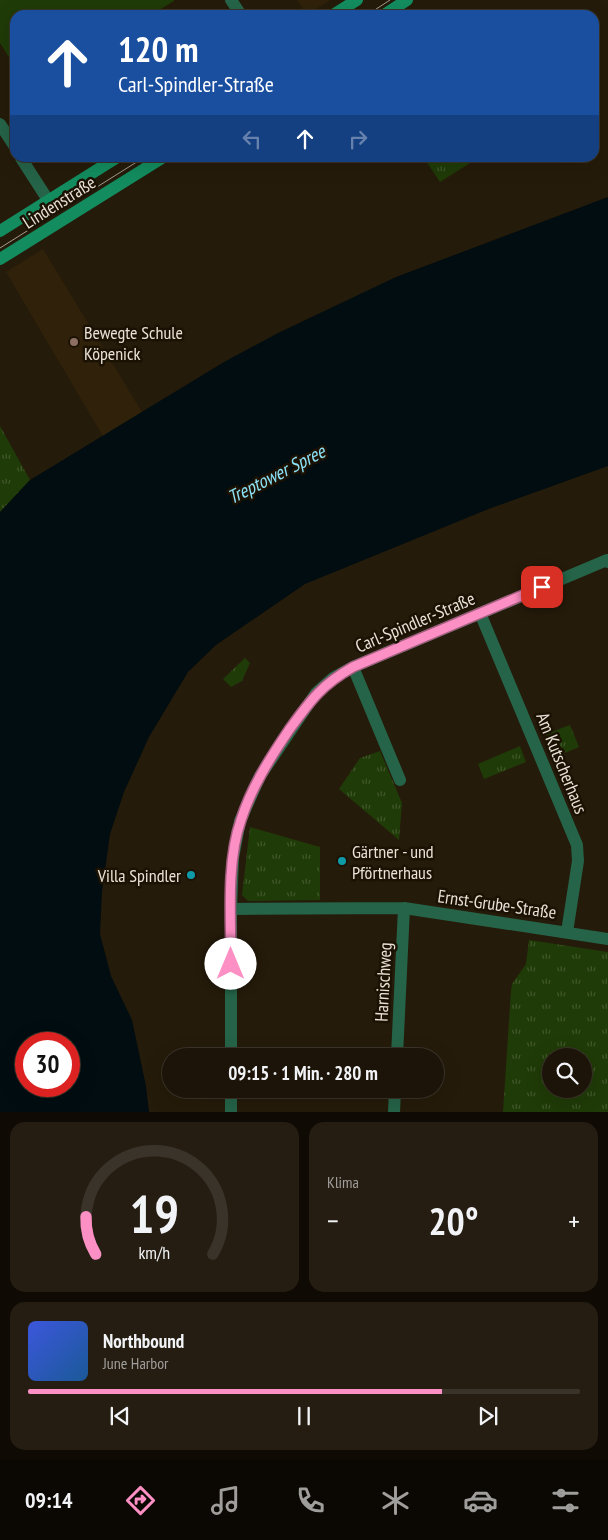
<!DOCTYPE html>
<html lang="de">
<head>
<meta charset="utf-8">
<style>
	:root { --surface:#1c1408; --page:#251d12; --text:#f1f3f6; --muted:#a09e9c; --line:#3a3329; --accent:#fc8fc3 }
	body { margin:0; font-family:"PT Sans Narrow",sans-serif; background:var(--page); color:var(--text); height:100vh; display:flex; flex-direction:column; font-size:19px; white-space:nowrap }
	* { box-sizing:border-box; margin:0 }
	p { font-size:16px; color:var(--muted) }
	.icon { flex:none; width:28px; height:28px; fill:none; stroke:currentColor; stroke-width:2; stroke-linecap:round; stroke-linejoin:round }
	.map { position:relative; height:1112px; overflow:hidden }
	.panel { display:flex; flex-direction:column; gap:10px; padding:10px; background:#0f0b04; flex:1 }
	.panel>* { flex:none }
	.hud { position:absolute; left:10px; top:10px; width:589px; height:152px; border-radius:15px; box-shadow:0 5px 20px #0002,0 0 0 1px var(--line); background:#1a4fa0; color:#fff; overflow:hidden }
	.tools { position:absolute; left:542px; top:1048px; display:grid; gap:10px }
	.tools a { display:grid; place-items:center; width:50px; height:50px; border-radius:50%; background:var(--surface); box-shadow:0 5px 20px #0002,0 0 0 1px var(--line); font-size:25px }
	.speed { position:absolute; left:15px; top:1032px; display:flex; gap:10px; font-size:25px; font-weight:700; text-align:center }
	.speed>* { display:grid; place-content:center; width:65px; height:65px; border-radius:50%; background:var(--surface); box-shadow:0 5px 20px #0002,0 0 0 1px var(--line); line-height:1 }
	.speed .limit { border:8px solid #d22; background:#fff; color:#111 }
	.pin { position:absolute; display:grid; place-items:center; width:42px; height:42px; color:#fff; margin:-21px; border-radius:10px; box-shadow:0 2px 8px #0006 }
	.me { position:absolute; width:55px; margin:-28px; rotate:0deg; stroke-linejoin:round; filter:drop-shadow(0 0 4px #0008) }
	.turn { display:flex; align-items:center; gap:18px; height:105px; padding:0 25px; font-size:22px }
	.turn .icon { width:65px; height:65px; stroke-width:2.5 }
	.turn b { display:block; font-size:35px; line-height:42px }
	.lanes { display:flex; align-items:center; height:48px; padding:0 25px; background:#0003; justify-content:center; gap:25px; direction:ltr }
	.lanes .off { opacity:.35 }
	.big { font-size:38px; font-weight:700; line-height:1.1 }
	.panel .widget { flex:1; display:flex; flex-direction:column; justify-content:center; gap:8px; min-width:0; padding:0 18px; border-radius:15px; background:var(--page) }
	.panel .dial { align-items:center; gap:0 }
	.dial svg { height:130px; overflow:visible; fill:none; stroke:var(--line); stroke-width:7; stroke-linecap:round; text-anchor:middle }
	.dial text { fill:var(--text); stroke:none }
	.song { display:flex; align-items:center; gap:15px }
	.cover { width:60px; height:60px; border-radius:8px; background:linear-gradient(135deg,hsl(230 70% 55%),hsl(210 70% 35%)) }
	.played { height:5px; border-radius:2px; background:linear-gradient(90deg,var(--accent) 75%,var(--line) 75%) }
	.keys { display:flex; justify-content:space-around; direction:ltr }
	.heat { display:flex; justify-content:space-between; align-items:center; font-size:28px; direction:ltr }
	.panel .tiles { flex:1; display:grid; gap:10px; grid-template-columns:1fr 1fr }
	.widget:last-child { grid-column:span 2 }
	.trip { position:absolute; left:162px; top:1048px; width:282px; height:50px; border-radius:25px; background:var(--surface); box-shadow:0 5px 20px #0002,0 0 0 1px var(--line); font-weight:700; line-height:50px; text-align:center }
	.dock { display:flex; height:80px; justify-content:space-around; align-items:center; background:#0b0803; color:var(--muted) }
	.dock .icon { width:35px; height:35px }
	.dock .on { color:var(--accent) }
	.dock b { font-size:22px; color:var(--text) }
	.map>svg:first-child { display:block }
	.built { fill:#30220a }
	.grass { fill:url(#grass-tufts); fill-rule:evenodd }
	.garden { fill:#1f3b07 }
	.water { fill:#010d10; fill-rule:evenodd }
	.lines { fill:none; stroke-linecap:round; stroke-linejoin:round }
	.street { stroke:#256448; stroke-width:12 }
	.secondary { stroke:#138d60; stroke-width:12 }
	.tram { stroke:#a39b8e; stroke-width:1 }
	.route-casing { stroke:#a45d7f; stroke-width:12 }
	.route { stroke:#fc8fc3; stroke-width:9 }
	.education-dot { fill:#8d6e63; stroke:#1c1203; stroke-width:2 }
	.culture-dot { fill:#0f9aa8; stroke:#1c1203; stroke-width:2 }
	.labels { text-anchor:middle; dominant-baseline:central; stroke-width:5; stroke-linejoin:round; paint-order:stroke }
	.street-label { font-size:18px; fill:#e9e2d7; stroke:#1c1203 }
	.poi-label { font-size:18px; fill:#e9e2d7; stroke:#1c1203; text-anchor:start }
	.water-label { font-size:19px; font-style:italic; fill:#8ce3f8; stroke:#1c1203 }
</style>
</head>
<body>
<div class="map">
<svg width="608" height="1113" viewBox="0 0 608 1113">
	<defs>
		<pattern id="grass-tufts" width="24" height="20" patternUnits="userSpaceOnUse" patternTransform="scale(1.25)"><rect width="24" height="20" fill="#1f3b07"/><path d="M3 7l-1-3M5 7V3M7 7l1-3M15 17l-1-3M17 17v-4M19 17l1-3" fill="none" stroke="#40572a"/></pattern>
	</defs>
	<rect width="100%" height="100%" fill="#251b0a"/>
	<path class="built" d="M297,0H330L307,15Z
		M43,249L142,412L103,436L6,272Z"/>
	<path class="grass" d="M424,158H478L440,182Z
		M0,426L30,480L0,512Z
		M245,658L250,663L242,681L231,687L223,679Z
		M570,725L579,747L555,757L546,734Z
		M520,746L526,762L484,779L478,764Z
		M380,751L402,803L399,840L339,789L360,758Z
		M250,827L320,847V900L248,901L242,895Z
		M529,940L608,952V1112H503L511,991L512,984L526,964ZM551,1056H584V1089H551Z"/>
	<path class="garden" d="M0,0H174V1L151,15H15V67L0,43Z"/>
	<path class="water" d="M608,197V466L491,508L305,584L216,645L188,672L149,737L124,792L110,834L102,892L100,934L111,976L132,1020L146,1086L149,1112H0V512L30,480L224,362L278,333L396,277ZM26,1044H69V1086H26Z"/>
	<g class="lines">
		<path class="street" d="M231,0L241,15
			M0,124L15,147
			M21,158L48,200
			M480,613L577,845L578,861L567,932
			M353,667L400,780
			M231,909L404,908L608,939
			M231,1056V909L233,858L240,821L260,776L316,693L333,678L353,667L607,560L608,562
			M397,1056L404,908
			M231,1113V1089
			M394,1113L395,1089"/>
		<path class="secondary" d="M333,15L357,0
			M384,15L407,0
			M0,231L116,158
			M0,259L162,158"/>
		<path class="tram" d="M367,15L390,0
			M0,248L143,158"/>
	</g>
	<g class="lines">
		<g class="route-casing">
			<path id="route" d="M231,964C231,920 226,862 241,820C251,788 270,758 289,730C310,701 321,685 353,667L542,587"/>
		</g>
		<use href="#route" class="route"/>
	</g>
	<circle class="education-dot" cx="74" cy="342" r="5"/>
	<g class="culture-dot">
		<circle cx="342" cy="861" r="5"/>
		<circle cx="191" cy="875" r="5"/>
	</g>
	<g class="labels">
		<g class="street-label">
			<text transform="translate(59 202) rotate(-32)">Lindenstraße</text>
			<text transform="translate(415 622) rotate(-23)">Carl-Spindler-Straße</text>
			<text transform="translate(562 763) rotate(68)">Am Kutscherhaus</text>
			<text transform="translate(497 904) rotate(8)">Ernst-Grube-Straße</text>
			<text transform="translate(383 982) rotate(-87)">Harnischweg</text>
		</g>
		<g class="poi-label">
			<text x="84" y="332">Bewegte Schule<tspan x="84" dy="21">Köpenick</tspan></text>
			<text x="352" y="851">Gärtner - und<tspan x="352" dy="21">Pförtnerhaus</tspan></text>
			<text x="181" y="875" text-anchor="end">Villa Spindler</text>
		</g>
		<g class="water-label">
			<text transform="translate(276 474) rotate(-27)">Treptower Spree</text>
		</g>
	</g>
</svg>
<div class="tools">
<a><svg class="icon" aria-label="search" viewBox="0 0 24 24"><circle cx="10" cy="10" r="6"/><path d="M15 15l6 6"/></svg></a>
</div>
<div class="speed"><div class="limit">30</div></div>
<div class="pin" style="left:542px;top:587px;background:#d93025"><svg class="icon" aria-label="arrive" viewBox="0 0 24 24"><path d="M6 21V4h12l-3 4 3 4H6"/></svg></div>
<svg class="me" style="left:231px;top:964px" viewBox="-20 -20 40 40"><circle r="19" fill="#fff"/><path d="M0-13L10 11 0 6-10 11z" fill="#fc8fc3"/></svg>
<div class="trip">09:15 · 1 Min. · 280 m</div>
<div class="hud">
<div class="turn"><svg class="icon" aria-label="ahead" viewBox="0 0 24 24"><path d="M12 20V5M6 11l6-6 6 6"/></svg><div><b>120 m</b>Carl-Spindler-Straße</div></div>
<div class="lanes"><svg class="icon off" aria-label="left" viewBox="0 0 24 24"><path d="M17 20v-9H6M10 6l-5 5 5 5"/></svg><svg class="icon" aria-label="ahead" viewBox="0 0 24 24"><path d="M12 20V5M6 11l6-6 6 6"/></svg><svg class="icon off" aria-label="right" viewBox="0 0 24 24"><path d="M7 20v-9h11M14 6l5 5-5 5"/></svg></div>
</div>
</div>
<section class="panel">
<div class="tiles">
<div class="widget dial"><svg viewBox="0 0 100 80">
<path d="M14 69A42 42 0 1 1 86 69"/>
<path d="M14 69A42 42 0 0 1 8 46" stroke="#fc8fc3"/>
<text x="50" y="56" font-size="32" font-weight="700">19</text>
<text x="50" y="72" font-size="11">km/h</text>
</svg></div>
<div class="widget"><p>Klima</p>
<div class="heat"><a>−</a><b class="big">20°</b><a>+</a></div>
</div>
<div class="widget">
<div class="song"><i class="cover"></i><div><b>Northbound</b><p>June Harbor</p></div></div>
<div class="played"></div>
<div class="keys"><svg class="icon" aria-label="previous" viewBox="0 0 24 24"><path d="M18 5L8 12l10 7zM5 5v14"/></svg><svg class="icon" aria-label="pause" viewBox="0 0 24 24"><path d="M8 5v14M16 5v14"/></svg><svg class="icon" aria-label="next" viewBox="0 0 24 24"><path d="M6 5l10 7-10 7zM19 5v14"/></svg></div>
</div>
</div>
</section>
<nav class="dock">
<b>09:14</b>
<svg class="icon on" aria-label="directions" viewBox="0 0 24 24"><path d="M12 3l9 9-9 9-9-9zM9 14v-3h6M13 9l2 2-2 2"/></svg>
<svg class="icon" aria-label="music" viewBox="0 0 24 24"><path d="M9 18V5l10-2v13"/><circle cx="6" cy="18" r="3"/><circle cx="16" cy="16" r="3"/></svg>
<svg class="icon" aria-label="phone" viewBox="0 0 24 24"><path d="M5 4h4l2 5-3 2q2 4 5 5l2-3 5 2v4C11 20 4 13 5 4z"/></svg>
<svg class="icon" aria-label="climate" viewBox="0 0 24 24"><path d="M12 3v18M4 7l16 10M4 17L20 7"/></svg>
<svg class="icon" aria-label="car" viewBox="0 0 24 24"><path d="M5 17H2v-5l4-1 3-4h7l3 4 3 1v5h-3M9 17h6M6 11h13"/><circle cx="7" cy="17" r="2"/><circle cx="17" cy="17" r="2"/></svg>
<svg class="icon" aria-label="filters" viewBox="0 0 24 24"><path d="M4 7h16M4 17h16"/><circle cx="9" cy="7" r="2"/><circle cx="15" cy="17" r="2"/></svg>
</nav>
</body>
</html>
